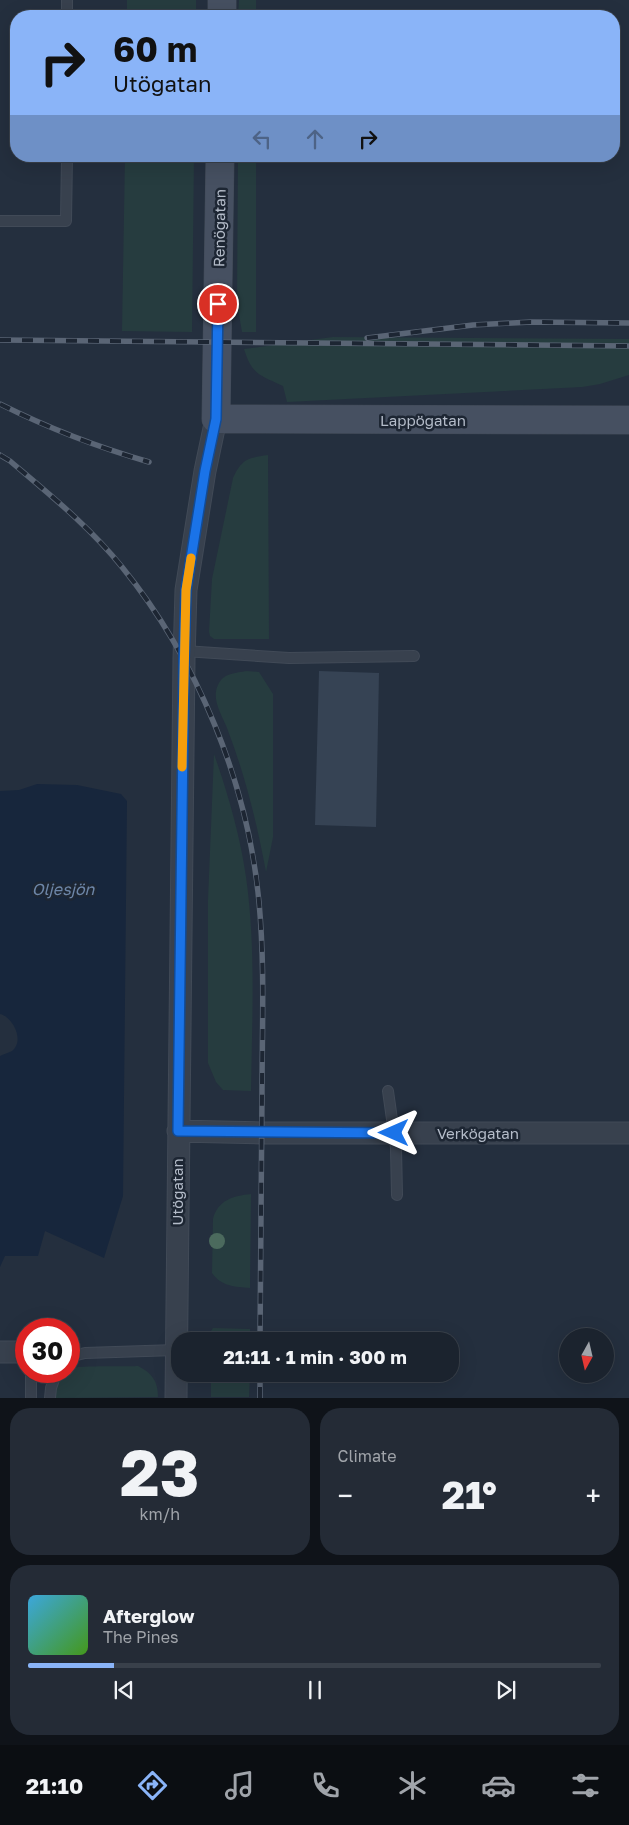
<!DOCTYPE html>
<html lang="en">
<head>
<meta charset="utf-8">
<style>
	:root { --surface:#1b232e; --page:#242b36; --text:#f1f3f6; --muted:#a0a4aa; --line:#39404a; --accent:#8ab4f8 }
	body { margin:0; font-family:"Golos Text",sans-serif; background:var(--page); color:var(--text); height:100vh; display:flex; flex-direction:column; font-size:19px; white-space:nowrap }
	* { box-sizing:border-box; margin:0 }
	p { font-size:16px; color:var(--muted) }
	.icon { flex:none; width:28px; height:28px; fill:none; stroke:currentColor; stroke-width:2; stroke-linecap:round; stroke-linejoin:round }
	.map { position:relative; height:1398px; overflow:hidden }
	.panel { display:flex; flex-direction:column; gap:10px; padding:10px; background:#0f1319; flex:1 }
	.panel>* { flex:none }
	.top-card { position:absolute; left:10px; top:10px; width:610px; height:152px; border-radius:20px; box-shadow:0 5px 20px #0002,0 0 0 1px var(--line); background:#8ab4f8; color:#111; overflow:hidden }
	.needle { width:32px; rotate:188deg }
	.fabs { position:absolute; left:559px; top:1328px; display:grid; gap:10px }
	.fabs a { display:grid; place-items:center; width:55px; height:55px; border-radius:50%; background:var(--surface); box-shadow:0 5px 20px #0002,0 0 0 1px var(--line); font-size:25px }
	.speed { position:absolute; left:15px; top:1318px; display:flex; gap:10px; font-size:25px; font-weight:700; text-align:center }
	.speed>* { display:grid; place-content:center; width:65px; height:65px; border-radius:50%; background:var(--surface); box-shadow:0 5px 20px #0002,0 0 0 1px var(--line); line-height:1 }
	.speed .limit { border:8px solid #d22; background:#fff; color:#111 }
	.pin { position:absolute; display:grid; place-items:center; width:42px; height:42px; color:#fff; margin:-21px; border:2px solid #fff; border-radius:50%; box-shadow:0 1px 5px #0007 }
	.me { position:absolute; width:55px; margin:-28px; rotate:270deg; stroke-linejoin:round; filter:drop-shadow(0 0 4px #0008) }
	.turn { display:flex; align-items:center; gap:18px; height:105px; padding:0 20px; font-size:22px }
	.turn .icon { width:65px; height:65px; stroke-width:2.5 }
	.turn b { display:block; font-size:35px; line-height:42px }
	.lanes { display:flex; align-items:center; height:48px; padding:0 20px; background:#0003; justify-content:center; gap:25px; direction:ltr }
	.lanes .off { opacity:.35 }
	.big { font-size:38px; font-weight:700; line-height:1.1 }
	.panel .widget { flex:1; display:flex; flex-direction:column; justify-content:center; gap:8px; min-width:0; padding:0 18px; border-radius:20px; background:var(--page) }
	.panel .dial { align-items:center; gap:0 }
	.dial b { font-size:65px; line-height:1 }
	.song { display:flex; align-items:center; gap:15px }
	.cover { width:60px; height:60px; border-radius:8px; background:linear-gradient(135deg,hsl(200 70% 55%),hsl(100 70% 35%)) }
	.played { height:5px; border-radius:2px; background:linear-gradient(90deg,var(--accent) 15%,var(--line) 15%) }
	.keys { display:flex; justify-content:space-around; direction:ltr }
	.heat { display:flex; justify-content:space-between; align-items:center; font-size:28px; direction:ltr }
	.panel .tiles { flex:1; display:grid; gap:10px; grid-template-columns:1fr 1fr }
	.widget:last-child { grid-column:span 2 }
	.trip { position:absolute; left:171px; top:1332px; width:288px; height:50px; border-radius:20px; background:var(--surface); box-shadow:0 5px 20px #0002,0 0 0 1px var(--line); font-weight:700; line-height:50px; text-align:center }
	.tab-bar { display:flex; height:80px; justify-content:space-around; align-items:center; background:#0b0e12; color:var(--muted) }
	.tab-bar .icon { width:35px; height:35px }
	.tab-bar .current { color:var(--accent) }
	.tab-bar b { font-size:22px; color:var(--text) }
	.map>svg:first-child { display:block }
	.green { fill:#263c3f }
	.water { fill:#17263c }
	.building { fill:#364354 }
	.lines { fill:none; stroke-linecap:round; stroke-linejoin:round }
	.lane-casing { stroke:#414a57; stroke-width:12 }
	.street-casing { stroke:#414a57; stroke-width:23 }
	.secondary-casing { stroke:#414a57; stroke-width:29 }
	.lane { stroke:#38414e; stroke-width:10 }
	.street { stroke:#38414e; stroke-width:21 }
	.secondary { stroke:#465061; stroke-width:28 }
	.rail-casing { stroke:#5a6575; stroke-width:5.5 }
	.rail { stroke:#1d2633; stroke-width:4; stroke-dasharray:11; stroke-linecap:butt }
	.tree { fill:#4b6a5d }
	.route-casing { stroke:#114b97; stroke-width:12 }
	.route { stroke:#1a73e8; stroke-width:9 }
	.slow { stroke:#f59e0b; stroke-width:9 }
	.labels { text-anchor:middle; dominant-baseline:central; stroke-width:5; stroke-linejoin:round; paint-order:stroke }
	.street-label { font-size:15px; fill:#b4bcc9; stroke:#1d2633 }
	.water-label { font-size:16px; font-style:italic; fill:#6d86a8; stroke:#1d2633 }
</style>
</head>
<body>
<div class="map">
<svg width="629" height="1398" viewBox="0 0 629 1398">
	<rect width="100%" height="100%" fill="#242f3e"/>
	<path class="green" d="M127,0H196V16H127Z
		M239,0H256V16H238Z
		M125,156H194L192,332L122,331Z
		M238,156H256V332H242L237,303Z
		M333,337L629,339V375L600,384L582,387L287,402L283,386C260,375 252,375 244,349Z
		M268,455L269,639H214L210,636L209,632L212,579L233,478C242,459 247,458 268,455Z
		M247,671L259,672L273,694V837L266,872C257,823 245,775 227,728C222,715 211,699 218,685C223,673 236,673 247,671Z
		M214,754C228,794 240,835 246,877C256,947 252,1020 251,1091L223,1090L216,1082L208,1063V900Z
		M251,1194L250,1288C235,1287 221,1286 212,1273L213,1219C218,1200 233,1196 251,1194Z
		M213,1328L250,1329V1341H211V1331Z
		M138,1366C152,1373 158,1381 158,1397L54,1398C57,1384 61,1376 70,1369C75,1365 128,1367 138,1366Z
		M211,1374H250L249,1397H211Z"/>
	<path class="water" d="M37,784L77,785L121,794L127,801L123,1196L104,1258L45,1231L38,1256H5L0,1267V1056C3,1054 9,1053 12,1051C25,1041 13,1017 0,1014V791L19,790Z"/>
	<path class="building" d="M319,671L379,673L376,827L315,825Z"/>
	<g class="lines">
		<g class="lane-casing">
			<path id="lane" d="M67,16V0
				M0,221H66L67,156
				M184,651L289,658L414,656
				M388,1091L396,1148L397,1195
				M69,1357L85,1353L176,1350
				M31,1398V1371
				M50,1398L51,1388L57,1371"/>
		</g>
		<g class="street-casing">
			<path id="street" d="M178,1131L262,1133H629
				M0,1352H26
				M176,1398L184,659L186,590L205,471L216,419"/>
		</g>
		<g class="secondary-casing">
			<path id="secondary" d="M222,16V0
				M220,156L216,419L629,420"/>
		</g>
		<use href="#lane" class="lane"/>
		<use href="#street" class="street"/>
		<use href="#secondary" class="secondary"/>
		<g class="rail-casing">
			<path id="rail" d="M367,338L473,325L531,322L629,323
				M0,340L629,346
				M0,404C48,428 97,447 149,462
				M0,455L10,461C49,494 89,526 122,567C197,659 248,783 259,902C265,966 262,1031 262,1095C261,1177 261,1259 260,1341
				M260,1398V1374"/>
		</g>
		<use href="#rail" class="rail"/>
	</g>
	<circle class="tree" cx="217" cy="1241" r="8"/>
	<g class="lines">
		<g class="route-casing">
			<path id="route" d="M218,304L216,419L205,471L186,590L184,659L178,1131L394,1133"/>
		</g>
		<use href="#route" class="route"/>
		<path class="slow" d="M182,767L186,590L191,558"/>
	</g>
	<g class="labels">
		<g class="street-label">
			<text transform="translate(219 228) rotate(-89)">Renögatan</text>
			<text x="423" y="420">Lappögatan</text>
			<text x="478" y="1133">Verkögatan</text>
			<text transform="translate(177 1192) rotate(-90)">Utögatan</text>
		</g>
		<g class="water-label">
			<text x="63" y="889">Oljesjön</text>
		</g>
	</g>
</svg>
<div class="fabs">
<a><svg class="needle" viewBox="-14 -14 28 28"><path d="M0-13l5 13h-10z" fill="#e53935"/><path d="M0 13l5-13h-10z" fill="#a0a4aa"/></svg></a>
</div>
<div class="speed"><div class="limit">30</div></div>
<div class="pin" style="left:218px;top:304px;background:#d93025"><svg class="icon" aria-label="arrive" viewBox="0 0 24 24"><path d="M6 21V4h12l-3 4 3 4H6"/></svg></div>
<svg class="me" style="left:394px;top:1133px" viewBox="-20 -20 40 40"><path d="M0-17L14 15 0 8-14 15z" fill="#1a73e8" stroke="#fff" stroke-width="4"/></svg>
<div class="trip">21:11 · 1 min · 300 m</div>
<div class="top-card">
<div class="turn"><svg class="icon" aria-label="right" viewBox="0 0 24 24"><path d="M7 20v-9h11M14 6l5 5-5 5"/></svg><div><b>60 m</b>Utögatan</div></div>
<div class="lanes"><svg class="icon off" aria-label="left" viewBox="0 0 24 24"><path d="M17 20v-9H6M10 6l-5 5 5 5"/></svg><svg class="icon off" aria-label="ahead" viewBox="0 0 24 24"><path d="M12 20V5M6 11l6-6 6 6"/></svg><svg class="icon" aria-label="right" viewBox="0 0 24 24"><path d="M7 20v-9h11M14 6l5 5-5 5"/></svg></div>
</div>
</div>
<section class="panel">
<div class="tiles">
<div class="widget dial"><b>23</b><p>km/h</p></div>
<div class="widget"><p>Climate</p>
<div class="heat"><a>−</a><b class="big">21°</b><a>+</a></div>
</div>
<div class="widget">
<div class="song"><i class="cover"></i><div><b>Afterglow</b><p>The Pines</p></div></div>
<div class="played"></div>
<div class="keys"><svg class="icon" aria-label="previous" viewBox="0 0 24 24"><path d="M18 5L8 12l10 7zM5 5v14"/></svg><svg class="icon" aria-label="pause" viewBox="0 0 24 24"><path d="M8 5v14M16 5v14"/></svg><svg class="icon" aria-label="next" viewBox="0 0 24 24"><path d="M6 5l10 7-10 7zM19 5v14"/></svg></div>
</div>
</div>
</section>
<nav class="tab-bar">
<b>21:10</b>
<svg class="icon current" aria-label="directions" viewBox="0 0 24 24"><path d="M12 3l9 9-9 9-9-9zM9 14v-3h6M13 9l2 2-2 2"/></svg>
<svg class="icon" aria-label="music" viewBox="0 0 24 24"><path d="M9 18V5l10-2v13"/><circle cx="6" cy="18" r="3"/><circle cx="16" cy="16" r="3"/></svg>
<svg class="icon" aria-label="phone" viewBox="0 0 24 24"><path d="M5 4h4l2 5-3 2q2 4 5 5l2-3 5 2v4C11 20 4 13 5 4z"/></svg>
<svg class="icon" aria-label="climate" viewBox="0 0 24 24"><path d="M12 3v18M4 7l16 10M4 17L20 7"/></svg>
<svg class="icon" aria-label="car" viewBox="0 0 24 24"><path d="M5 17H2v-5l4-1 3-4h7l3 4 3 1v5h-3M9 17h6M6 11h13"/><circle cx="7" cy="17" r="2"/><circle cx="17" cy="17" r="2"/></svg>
<svg class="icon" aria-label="filters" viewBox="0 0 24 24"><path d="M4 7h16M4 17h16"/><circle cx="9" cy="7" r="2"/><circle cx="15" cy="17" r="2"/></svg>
</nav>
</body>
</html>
